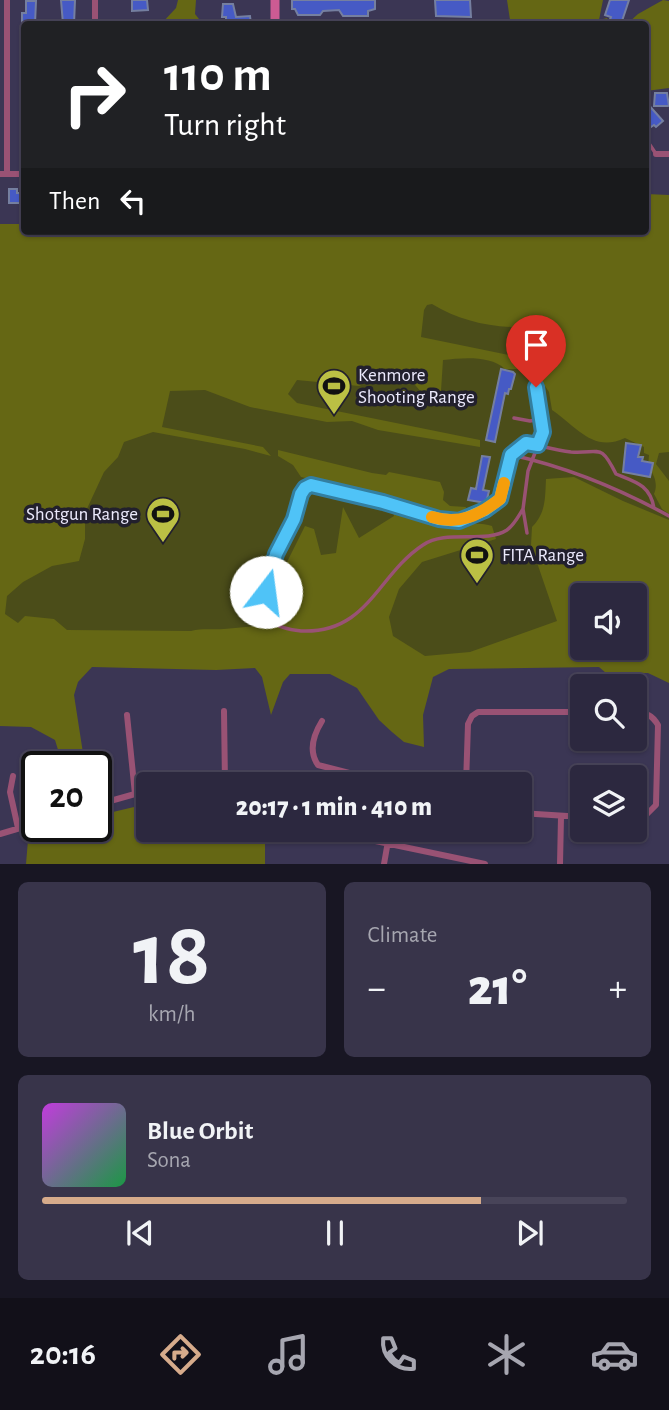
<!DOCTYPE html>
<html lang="en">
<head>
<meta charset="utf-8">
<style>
	:root { --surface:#2c283f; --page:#38344a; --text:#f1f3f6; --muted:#a6a6b0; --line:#484459; --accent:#d6ab8b }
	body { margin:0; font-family:"Alegreya Sans",sans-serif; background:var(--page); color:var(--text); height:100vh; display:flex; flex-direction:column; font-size:26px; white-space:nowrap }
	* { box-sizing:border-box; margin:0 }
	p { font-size:23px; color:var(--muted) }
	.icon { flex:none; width:38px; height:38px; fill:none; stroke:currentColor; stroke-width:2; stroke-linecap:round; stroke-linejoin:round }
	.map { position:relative; height:864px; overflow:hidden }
	.details { display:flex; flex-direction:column; gap:18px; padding:18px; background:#181623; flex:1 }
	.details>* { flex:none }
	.hud { position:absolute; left:21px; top:21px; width:628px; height:214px; border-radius:7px; box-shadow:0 2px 5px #0004,0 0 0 2px var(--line); background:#202124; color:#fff; overflow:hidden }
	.buttons { position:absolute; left:570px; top:583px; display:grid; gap:14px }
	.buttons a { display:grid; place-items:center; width:77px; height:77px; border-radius:7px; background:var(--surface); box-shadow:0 2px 5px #0004,0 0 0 2px var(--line); font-size:35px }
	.speed { position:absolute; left:21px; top:751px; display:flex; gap:14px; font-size:35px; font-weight:700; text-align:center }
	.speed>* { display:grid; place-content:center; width:91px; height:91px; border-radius:50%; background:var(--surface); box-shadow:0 2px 5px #0004,0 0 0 2px var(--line); line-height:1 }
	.speed .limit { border:4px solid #111; border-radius:10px; background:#fff; color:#111 }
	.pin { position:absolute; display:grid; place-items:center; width:60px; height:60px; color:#fff; margin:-72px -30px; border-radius:50% 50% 50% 0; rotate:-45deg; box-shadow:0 0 7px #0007 }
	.pin .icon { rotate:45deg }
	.me { position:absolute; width:77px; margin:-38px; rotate:15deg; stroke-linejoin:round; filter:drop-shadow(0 0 5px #0008) }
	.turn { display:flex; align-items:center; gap:24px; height:147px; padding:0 28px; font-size:32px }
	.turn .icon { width:91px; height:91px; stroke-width:2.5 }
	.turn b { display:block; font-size:49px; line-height:60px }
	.then { display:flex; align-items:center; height:66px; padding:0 28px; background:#0003; gap:14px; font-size:26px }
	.big { font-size:52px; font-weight:800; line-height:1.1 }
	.details .tile { flex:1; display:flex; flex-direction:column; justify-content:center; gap:10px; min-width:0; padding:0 24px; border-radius:10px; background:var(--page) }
	.details .dial { align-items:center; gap:0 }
	.dial b { font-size:91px; line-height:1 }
	.song { display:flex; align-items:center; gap:21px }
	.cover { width:84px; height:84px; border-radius:10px; background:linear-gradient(135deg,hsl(290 70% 55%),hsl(140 70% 35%)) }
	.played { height:7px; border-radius:4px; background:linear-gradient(90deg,var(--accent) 75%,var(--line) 75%) }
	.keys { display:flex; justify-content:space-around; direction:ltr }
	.heat { display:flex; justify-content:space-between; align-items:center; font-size:38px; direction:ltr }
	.details .tiles { flex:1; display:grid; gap:18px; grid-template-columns:1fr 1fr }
	.tile:last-child { grid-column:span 2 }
	.trip { position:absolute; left:136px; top:772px; width:396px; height:70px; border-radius:7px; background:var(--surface); box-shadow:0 2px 5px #0004,0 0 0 2px var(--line); font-weight:800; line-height:70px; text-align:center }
	.tabs { display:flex; height:112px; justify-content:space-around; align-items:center; background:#121019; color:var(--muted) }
	.tabs .icon { width:49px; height:49px }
	.tabs .active { color:var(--accent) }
	.tabs b { font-size:32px; color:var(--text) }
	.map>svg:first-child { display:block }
	.green { fill:#4b4d19; fill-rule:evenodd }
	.forest { fill:#656714; fill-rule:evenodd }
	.building { fill:#465ac5; stroke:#757fa0; stroke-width:2 }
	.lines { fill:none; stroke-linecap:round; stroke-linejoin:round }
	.lane { stroke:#995274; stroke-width:3.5 }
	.street { stroke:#995274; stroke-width:6 }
	.secondary { stroke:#cc5b93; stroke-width:9 }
	.route-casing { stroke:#337fa1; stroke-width:18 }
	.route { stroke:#4fc3f7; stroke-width:12 }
	.slow { stroke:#f59e0b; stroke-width:12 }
	.labels { text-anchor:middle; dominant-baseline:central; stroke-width:7; stroke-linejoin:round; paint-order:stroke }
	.poi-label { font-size:19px; fill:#eceafd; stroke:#22202d; text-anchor:start }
</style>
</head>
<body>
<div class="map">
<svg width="669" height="864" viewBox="0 0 669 864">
	<rect width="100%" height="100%" fill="#3b3654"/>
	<path class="green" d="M669,230V665L0,662V237ZM583,595H635V648H583Z"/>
	<path class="forest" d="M178,0H196L195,14L203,24H127L129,22L144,20L162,23L176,8Z
		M507,0H603L599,20L607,18L610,24H508L510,20Z
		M663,0L669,1V88L646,91V24H627L638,14Z
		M646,194L669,195V452L659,453L656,464L669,481V514L662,509L654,494C658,485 655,475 648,467L649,455L644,453V447L625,438C593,453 577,427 552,410L549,392L539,377L531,354L545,347L538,326C501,330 463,323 432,304L427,305L424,310L421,337L518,357L520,363L518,369H505C490,355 462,358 443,360L441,391L466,398L463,401L421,392L411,380L394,369L379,368V378L359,386L297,380L288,394L297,403L480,440V447L378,430L352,421L327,422L250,407L205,390L170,391L162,427L263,447L271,456L245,449L153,432L124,442L118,457L104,472L85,513V539L79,561L52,566L23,582L7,596L5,614L18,623L25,616L54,619L67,630L191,631C203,628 212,630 224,629C242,628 256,624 274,628L286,619L278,608L281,587L288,569L287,562L305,526L314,529L321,555L336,553L343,507L359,538L394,516L391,503L382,495L301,477L293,465L278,456V450L372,473L386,475L389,472L440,482L444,492L443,500L450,506L466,507L464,517C445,514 423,505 405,507L430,516L438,526C454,526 478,521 492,526L496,539L422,562L399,589L389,617L393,636L425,656L470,652L557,621L531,545L532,527C546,513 545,498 546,479L574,477L623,501L669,520V683L648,673H606L599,667L449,669L433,677L423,715L424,747L404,742L392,732L379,720L357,688L330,674H290L283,682L271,715L262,677L255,668L216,670L92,667L78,682L74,695L85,766H63L55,740L31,727L0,726V224H24V231H646ZM583,595H635V648H583Z
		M134,807L149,809V830H247L265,844V864H26L28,840C52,826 70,826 96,826V816Z"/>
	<path class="building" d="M61,0H75L74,24H63Z
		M132,0H147L148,10L132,11Z
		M292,0H375V9L368,11V16H343L339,10L323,11L320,15H298L295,9H292Z
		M435,0H470L471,17L436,16Z
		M610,0H629L621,24H608L611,17L605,15Z
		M26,1H36L35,24H22V13H26Z
		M223,4H233L236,17L250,16L251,24H226V17H222Z
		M655,93H667L669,106H654Z
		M646,102L663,121L656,127L654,125L651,127L646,122Z
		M9,189H17V193H24V203H9Z
		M501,369L513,372L515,374L511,389H509L508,394L505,393L495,442L486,440Z
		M626,443L641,445L638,457H643L642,461L653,463L650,477L623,472Z
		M482,456L490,457L483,490L489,491L486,503L468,500L471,488L476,489Z"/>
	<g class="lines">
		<path class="lane" d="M646,139L656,154
			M521,341L536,387L543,432L528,471L523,509L527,533
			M514,418L530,421L541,419
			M512,455C566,467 620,489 669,516
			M523,509C518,517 514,525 507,530C485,544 446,529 423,545C377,575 368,634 301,631C291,630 279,628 272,621C257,609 271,566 278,550C283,541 289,531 293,522C297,512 297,499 303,491C306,487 307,487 311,485L383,502L439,519L459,521L485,510L500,499L511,455L526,443C541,446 556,450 571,452C600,454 600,442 616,474C636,482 650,485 654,508"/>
		<path class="street" d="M7,0V174
			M95,0V24
			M656,154H669
			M0,174H24
			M224,711L225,784
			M635,713C647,713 652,715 658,725L656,805L643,818H635
			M127,715L135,794
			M322,721C314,734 308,751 318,765L392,784
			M13,776L10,792L18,828
			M466,784L468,724L472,716L478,712H583
			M96,805L135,794L149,793
			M520,813L583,817
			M323,830L485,864
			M0,834L37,823
			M384,864L390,830
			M560,864L561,817"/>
		<path class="secondary" d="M275,24V0"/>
	</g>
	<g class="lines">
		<g class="route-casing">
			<path id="route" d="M266,592L276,554L294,519L301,494L305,488L311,485L383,502L439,519L459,521L485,510L500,499L511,455L526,443L538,445L543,432L536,387"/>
		</g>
		<use href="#route" class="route"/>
		<path class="slow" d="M432,517C459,525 478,516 500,499L504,483"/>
	</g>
	<defs>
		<g id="stadium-pin" transform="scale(1.75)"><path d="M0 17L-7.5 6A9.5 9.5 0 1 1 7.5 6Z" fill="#bbc044" stroke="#22202d"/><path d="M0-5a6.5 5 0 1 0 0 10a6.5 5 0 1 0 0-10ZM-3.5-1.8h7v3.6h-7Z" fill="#111"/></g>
	</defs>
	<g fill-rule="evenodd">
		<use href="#stadium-pin" x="334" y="386"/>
		<use href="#stadium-pin" x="163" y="514"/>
		<use href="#stadium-pin" x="477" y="555"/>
	</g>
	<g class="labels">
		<g class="poi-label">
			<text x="358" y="375">Kenmore<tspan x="358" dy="22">Shooting Range</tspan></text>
			<text x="138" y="514" text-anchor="end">Shotgun Range</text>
			<text x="502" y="555">FITA Range</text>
		</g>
	</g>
</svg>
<div class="buttons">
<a><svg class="icon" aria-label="sound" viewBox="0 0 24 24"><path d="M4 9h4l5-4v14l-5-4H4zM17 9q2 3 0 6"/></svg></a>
<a><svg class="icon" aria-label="search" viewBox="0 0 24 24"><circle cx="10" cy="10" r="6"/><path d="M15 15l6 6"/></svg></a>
<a><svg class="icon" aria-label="layers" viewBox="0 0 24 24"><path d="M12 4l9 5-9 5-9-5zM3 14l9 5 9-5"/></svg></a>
</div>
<div class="speed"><div class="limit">20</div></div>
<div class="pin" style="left:536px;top:387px;background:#d93025"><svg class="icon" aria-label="arrive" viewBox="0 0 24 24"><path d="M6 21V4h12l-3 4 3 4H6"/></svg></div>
<svg class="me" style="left:266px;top:592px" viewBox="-20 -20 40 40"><circle r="19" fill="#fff"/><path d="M0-13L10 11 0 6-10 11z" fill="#4fc3f7"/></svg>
<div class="trip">20:17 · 1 min · 410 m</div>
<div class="hud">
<div class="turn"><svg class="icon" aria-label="right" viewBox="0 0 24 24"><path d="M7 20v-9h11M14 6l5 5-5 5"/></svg><div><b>110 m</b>Turn right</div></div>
<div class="then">Then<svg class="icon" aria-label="left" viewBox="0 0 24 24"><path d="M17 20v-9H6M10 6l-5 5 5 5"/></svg></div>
</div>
</div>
<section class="details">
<div class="tiles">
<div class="tile dial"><b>18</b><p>km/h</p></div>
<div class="tile"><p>Climate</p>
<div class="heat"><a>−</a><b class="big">21°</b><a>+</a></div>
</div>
<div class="tile">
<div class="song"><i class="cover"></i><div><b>Blue Orbit</b><p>Sona</p></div></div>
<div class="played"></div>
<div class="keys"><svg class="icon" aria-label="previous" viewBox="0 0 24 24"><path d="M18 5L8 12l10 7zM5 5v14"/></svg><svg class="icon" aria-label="pause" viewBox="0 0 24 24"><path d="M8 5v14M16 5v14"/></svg><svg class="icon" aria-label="next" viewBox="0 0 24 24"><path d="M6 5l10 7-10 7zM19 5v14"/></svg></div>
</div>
</div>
</section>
<nav class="tabs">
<b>20:16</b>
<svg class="icon active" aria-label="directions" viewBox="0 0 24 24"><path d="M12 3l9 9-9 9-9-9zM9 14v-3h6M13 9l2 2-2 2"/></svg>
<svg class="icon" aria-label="music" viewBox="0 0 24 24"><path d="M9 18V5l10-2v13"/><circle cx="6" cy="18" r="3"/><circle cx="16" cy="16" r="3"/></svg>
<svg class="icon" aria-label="phone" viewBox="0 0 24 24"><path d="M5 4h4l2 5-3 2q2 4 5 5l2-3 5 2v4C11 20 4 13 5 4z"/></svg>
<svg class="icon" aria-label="climate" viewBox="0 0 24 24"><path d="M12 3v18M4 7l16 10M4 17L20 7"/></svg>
<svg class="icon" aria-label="car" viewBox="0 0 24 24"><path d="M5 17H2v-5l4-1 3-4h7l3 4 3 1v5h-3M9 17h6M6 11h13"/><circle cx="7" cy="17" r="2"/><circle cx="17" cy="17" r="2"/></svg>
</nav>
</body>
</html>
